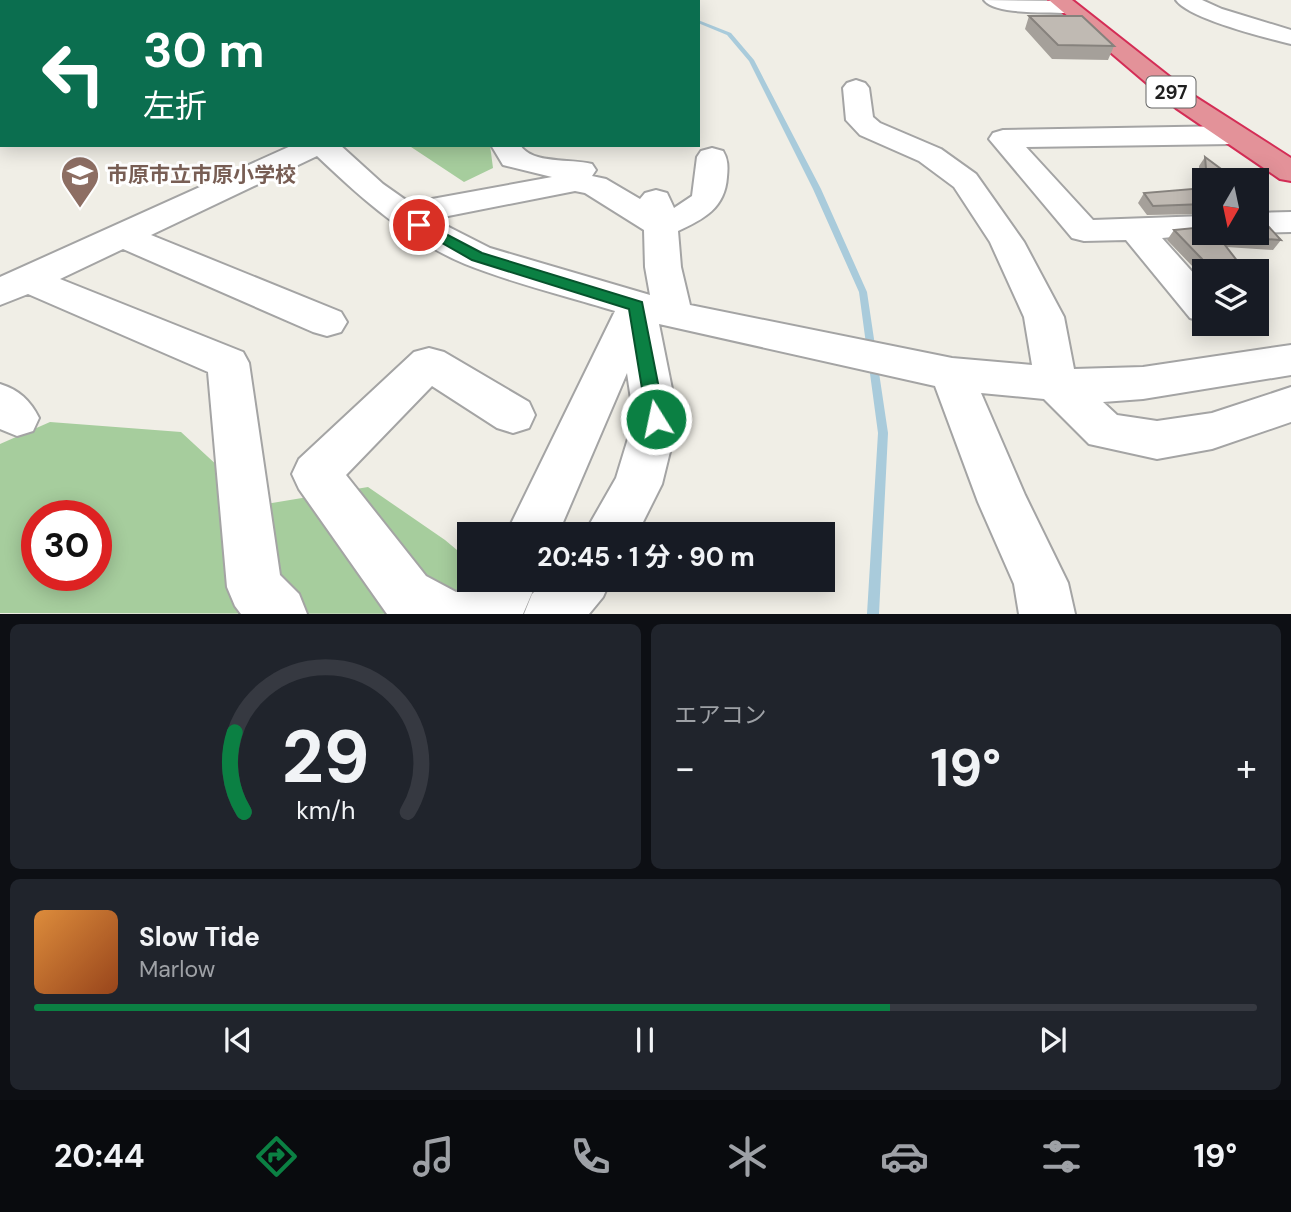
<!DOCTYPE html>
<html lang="ja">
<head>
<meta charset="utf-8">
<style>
	:root { --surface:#171b24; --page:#20242c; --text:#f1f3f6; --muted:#9ea1a6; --line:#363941; --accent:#0b8043 }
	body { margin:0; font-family:"DM Sans","Noto Sans JP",sans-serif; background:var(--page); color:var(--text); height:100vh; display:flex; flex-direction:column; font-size:26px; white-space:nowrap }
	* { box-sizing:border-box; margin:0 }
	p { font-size:23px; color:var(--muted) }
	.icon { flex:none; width:38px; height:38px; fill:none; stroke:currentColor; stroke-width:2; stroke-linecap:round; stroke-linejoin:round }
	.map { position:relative; height:614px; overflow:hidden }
	.sheet { display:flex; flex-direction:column; gap:10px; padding:10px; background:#0d0f14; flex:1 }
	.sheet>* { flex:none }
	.guide { position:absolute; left:0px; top:0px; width:700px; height:147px; box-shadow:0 4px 18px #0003; background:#0b6e4f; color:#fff; overflow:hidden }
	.needle { width:46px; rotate:189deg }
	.tools { position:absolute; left:1192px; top:168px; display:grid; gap:14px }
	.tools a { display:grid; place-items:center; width:77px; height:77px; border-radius:0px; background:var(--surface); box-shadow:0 4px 18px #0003; font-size:35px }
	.speed { position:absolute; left:21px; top:500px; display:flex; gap:14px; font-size:35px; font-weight:700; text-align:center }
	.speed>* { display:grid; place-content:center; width:91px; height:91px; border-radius:50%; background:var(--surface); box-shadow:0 4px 18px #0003; line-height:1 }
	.speed .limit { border:10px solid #d22; background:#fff; color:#111 }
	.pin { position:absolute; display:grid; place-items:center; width:60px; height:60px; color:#fff; margin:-30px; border:4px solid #fff; border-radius:50%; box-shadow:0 2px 7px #0007 }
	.me { position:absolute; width:77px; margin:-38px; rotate:350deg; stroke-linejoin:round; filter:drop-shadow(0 0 5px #0008) }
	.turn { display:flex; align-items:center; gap:24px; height:147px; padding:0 28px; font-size:32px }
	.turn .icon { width:91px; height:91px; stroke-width:2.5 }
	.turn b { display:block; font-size:49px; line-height:60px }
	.big { font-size:52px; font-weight:700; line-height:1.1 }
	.sheet .widget { flex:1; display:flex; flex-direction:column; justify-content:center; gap:10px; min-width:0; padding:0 24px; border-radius:10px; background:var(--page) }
	.sheet .dial { align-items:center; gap:0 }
	.dial svg { height:182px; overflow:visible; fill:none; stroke:var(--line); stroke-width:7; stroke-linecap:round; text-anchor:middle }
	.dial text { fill:var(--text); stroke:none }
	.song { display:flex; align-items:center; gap:21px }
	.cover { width:84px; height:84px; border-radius:10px; background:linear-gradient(135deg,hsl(30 70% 55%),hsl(20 70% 35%)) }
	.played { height:7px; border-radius:4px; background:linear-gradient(90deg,var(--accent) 70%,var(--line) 70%) }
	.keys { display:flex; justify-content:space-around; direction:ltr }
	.heat { display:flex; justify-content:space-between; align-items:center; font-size:38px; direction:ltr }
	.sheet .tiles { flex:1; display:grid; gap:10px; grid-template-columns:1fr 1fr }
	.widget:last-child { grid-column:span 2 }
	.trip { position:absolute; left:457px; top:522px; width:378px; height:70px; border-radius:0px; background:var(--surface); box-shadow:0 4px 18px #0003; font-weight:700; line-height:70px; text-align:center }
	.dock { display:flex; height:112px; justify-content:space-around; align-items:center; background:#090b0e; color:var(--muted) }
	.dock .icon { width:49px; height:49px }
	.dock .active { color:var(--accent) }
	.dock b { font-size:32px; color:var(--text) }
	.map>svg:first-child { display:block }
	.forest { fill:#a6cd9d; fill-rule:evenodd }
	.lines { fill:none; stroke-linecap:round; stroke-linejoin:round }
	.stream { fill:#a9cbdb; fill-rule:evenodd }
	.minor-casing { stroke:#a4a4a4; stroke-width:4 }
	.highway-casing { stroke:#d42d56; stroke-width:4 }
	.minor { fill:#fff; fill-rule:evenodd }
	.highway { fill:#e39299; fill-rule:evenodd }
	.wall { fill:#a5a09a }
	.shaded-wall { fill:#86827d }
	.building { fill:#c0bab3; stroke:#86827d; stroke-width:2 }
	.route { fill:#0b8043; stroke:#07532c; stroke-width:2 }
	.labels { text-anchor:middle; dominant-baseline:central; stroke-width:6; stroke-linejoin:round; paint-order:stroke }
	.shield { fill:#fff; stroke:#636363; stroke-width:2 }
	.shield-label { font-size:19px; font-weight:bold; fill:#202020 }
	.education-label { font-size:21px; font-weight:bold; fill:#785e54; stroke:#fff; text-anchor:start }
</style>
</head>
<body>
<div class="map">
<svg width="1291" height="614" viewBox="0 0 1291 614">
	<rect width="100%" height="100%" fill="#f0eee6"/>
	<path class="forest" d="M408,145H490L493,168L464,182Z
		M50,422L181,432L260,505L368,487L445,540L469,560V579H492L503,614L0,613V444ZM37,516H96V576H37Z"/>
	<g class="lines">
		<path class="stream" d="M650,0H656L658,2H652Z
			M698,20L731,33L754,60L821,189L867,292L888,433L879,614H867L878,433L859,292L813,189L749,61L727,35L698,23Z"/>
		<g class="minor-casing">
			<path id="minor" d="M186,0H206L207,2H186Z
				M217,0H243L216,2Z
				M266,0H288L289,2H267Z
				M368,0H397L367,2Z
				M984,0L1067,1L1074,3L1078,7L1074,11L1067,13C1048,12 995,15 984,0Z
				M1176,0H1202L1222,9L1291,30V44C1267,38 1189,19 1176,0Z
				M856,80L865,83L869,88L873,117L880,123L941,149L976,174L1024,242L1064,317L1074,369L1143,367L1291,345V375L1143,399L1103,402L1117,415L1157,421L1212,413L1291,387V422L1212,449L1157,459L1089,444L1044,399L981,393L1025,495L1068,583L1075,614H1019L1014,584L978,502L935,386L659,324L678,419L662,484L637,534H584L616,478L634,419L627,373L558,534H506L615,311C566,296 512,283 465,264C408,240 361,198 317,156L151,235L341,312L347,322L341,332L327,336L313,332L123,249L60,279L243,352L249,363L280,575L299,594L307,614H241L235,606L227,587L208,372L28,294L0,305V277L293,145H340L383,184L410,203L552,177L503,165L491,145H520C533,165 570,158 592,164L596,170L592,176L606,179L640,199L645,193L656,190L667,193L674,208L692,196L697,157L701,151L712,148L723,151C728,159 728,167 727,177C725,208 704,219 678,231L681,267L690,305L952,358L1032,365L1024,317L990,242L954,187L919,161L860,135L846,120L843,88L847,83ZM575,191L585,193L644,230L645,267L650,295L490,248L433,219Z
				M1232,126L1242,129L1246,135L1242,141L1232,144L1026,147L1093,220L1204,216V233H1216L1162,238L1204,285V322L1190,318L1126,240L1084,241L1072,238L989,139L993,133L1003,130Z
				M1291,212V232L1256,233H1255L1256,213Z
				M429,348L444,352L529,402L535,415L529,428L513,433L497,428L432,386L346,475L426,576L456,592L480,584L482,579H538L523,614H387L299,489L292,474L299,459L414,352Z
				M0,384C19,390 30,400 39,418L33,431L17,436L0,429Z
				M547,579H611L603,597L589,614H524L532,594Z"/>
		</g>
		<g class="highway-casing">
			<path id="highway" d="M1049,0H1072L1194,96L1291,158V181L1280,179L1176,108Z"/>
		</g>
		<use href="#minor" class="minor"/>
		<use href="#highway" class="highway"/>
	</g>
	<path class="wall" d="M1029,16L1114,46L1108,60L1052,59L1025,29Z
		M1205,157L1236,180H1204V214L1147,215L1138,203L1144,193L1200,189L1199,166Z
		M1260,225L1281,240L1273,250L1226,247L1245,271H1204V282L1195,269L1167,240L1174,230Z
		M1256,286L1262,293L1256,301Z"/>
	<path class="shaded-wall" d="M1263,201L1256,209V202Z"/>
	<path class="building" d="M1029,16H1082L1114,46L1058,45Z
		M1205,157L1236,180H1207Z
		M1204,188V204L1153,206L1144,193Z
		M1256,196L1263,201L1256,202Z
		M1256,213L1260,217V225L1268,226L1281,240L1218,236L1245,271H1211L1202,259L1174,230L1204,227V233H1256Z
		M1256,286L1262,293H1256Z"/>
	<path class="route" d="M419,220L482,253L642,302L665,419L663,425L656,427L649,425L647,419L629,309L472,260L414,227L412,225Z"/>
	<defs>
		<g id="school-pin" transform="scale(2.0125)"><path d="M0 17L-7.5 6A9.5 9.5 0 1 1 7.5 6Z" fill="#8d6e63" stroke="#fff"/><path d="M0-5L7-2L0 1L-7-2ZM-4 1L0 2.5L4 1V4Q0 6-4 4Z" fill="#fff"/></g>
	</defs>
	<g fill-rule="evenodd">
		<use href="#school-pin" x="80" y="175"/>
	</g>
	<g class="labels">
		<rect class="shield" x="1146.5" y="76.5" width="49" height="31" rx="5"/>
		<g class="shield-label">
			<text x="1171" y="92">297</text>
		</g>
		<g class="education-label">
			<text x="107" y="175">市原市立市原小学校</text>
		</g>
	</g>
</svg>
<div class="tools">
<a><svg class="needle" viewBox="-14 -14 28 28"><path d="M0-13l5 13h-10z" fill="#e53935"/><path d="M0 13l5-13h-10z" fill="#9ea1a6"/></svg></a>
<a><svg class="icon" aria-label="layers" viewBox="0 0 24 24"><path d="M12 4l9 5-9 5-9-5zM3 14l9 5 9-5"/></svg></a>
</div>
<div class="speed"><div class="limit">30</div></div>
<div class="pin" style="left:419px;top:225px;background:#d93025"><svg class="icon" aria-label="arrive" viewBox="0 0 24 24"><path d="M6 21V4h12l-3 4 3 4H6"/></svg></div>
<svg class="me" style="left:656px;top:419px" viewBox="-20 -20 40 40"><circle r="17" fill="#0b8043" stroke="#fff" stroke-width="3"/><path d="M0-11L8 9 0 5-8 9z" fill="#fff"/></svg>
<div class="trip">20:45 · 1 分 · 90 m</div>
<div class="guide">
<div class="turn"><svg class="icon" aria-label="left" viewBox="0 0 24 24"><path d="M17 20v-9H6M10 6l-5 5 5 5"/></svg><div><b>30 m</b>左折</div></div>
</div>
</div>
<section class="sheet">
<div class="tiles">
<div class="widget dial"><svg viewBox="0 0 100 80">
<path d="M14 69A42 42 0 1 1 86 69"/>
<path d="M14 69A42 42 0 0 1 10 34" stroke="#0b8043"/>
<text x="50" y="56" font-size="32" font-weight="700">29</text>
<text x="50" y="72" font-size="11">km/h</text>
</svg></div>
<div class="widget"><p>エアコン</p>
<div class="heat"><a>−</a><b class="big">19°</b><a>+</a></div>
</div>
<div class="widget">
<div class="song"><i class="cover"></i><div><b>Slow Tide</b><p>Marlow</p></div></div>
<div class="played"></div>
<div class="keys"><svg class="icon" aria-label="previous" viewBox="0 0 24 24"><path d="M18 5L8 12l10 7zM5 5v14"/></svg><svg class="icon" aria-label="pause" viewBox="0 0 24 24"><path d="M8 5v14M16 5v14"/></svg><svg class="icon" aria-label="next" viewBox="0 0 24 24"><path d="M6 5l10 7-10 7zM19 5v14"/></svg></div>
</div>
</div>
</section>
<nav class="dock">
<b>20:44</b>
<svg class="icon active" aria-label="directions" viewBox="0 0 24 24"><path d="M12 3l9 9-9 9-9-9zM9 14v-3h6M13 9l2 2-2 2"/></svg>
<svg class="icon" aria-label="music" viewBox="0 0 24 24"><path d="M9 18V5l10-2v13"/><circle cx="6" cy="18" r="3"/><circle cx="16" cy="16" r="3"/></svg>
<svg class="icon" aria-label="phone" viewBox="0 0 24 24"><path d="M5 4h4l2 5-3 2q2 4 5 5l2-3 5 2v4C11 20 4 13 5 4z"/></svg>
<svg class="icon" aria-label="climate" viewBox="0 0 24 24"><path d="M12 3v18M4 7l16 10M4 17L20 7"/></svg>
<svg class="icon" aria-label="car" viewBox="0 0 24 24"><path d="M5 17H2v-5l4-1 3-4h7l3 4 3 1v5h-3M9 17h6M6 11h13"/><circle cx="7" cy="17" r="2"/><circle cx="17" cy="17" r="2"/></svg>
<svg class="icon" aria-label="filters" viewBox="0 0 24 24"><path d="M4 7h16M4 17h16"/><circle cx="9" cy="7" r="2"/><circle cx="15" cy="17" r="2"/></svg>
<b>19°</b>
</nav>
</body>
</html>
